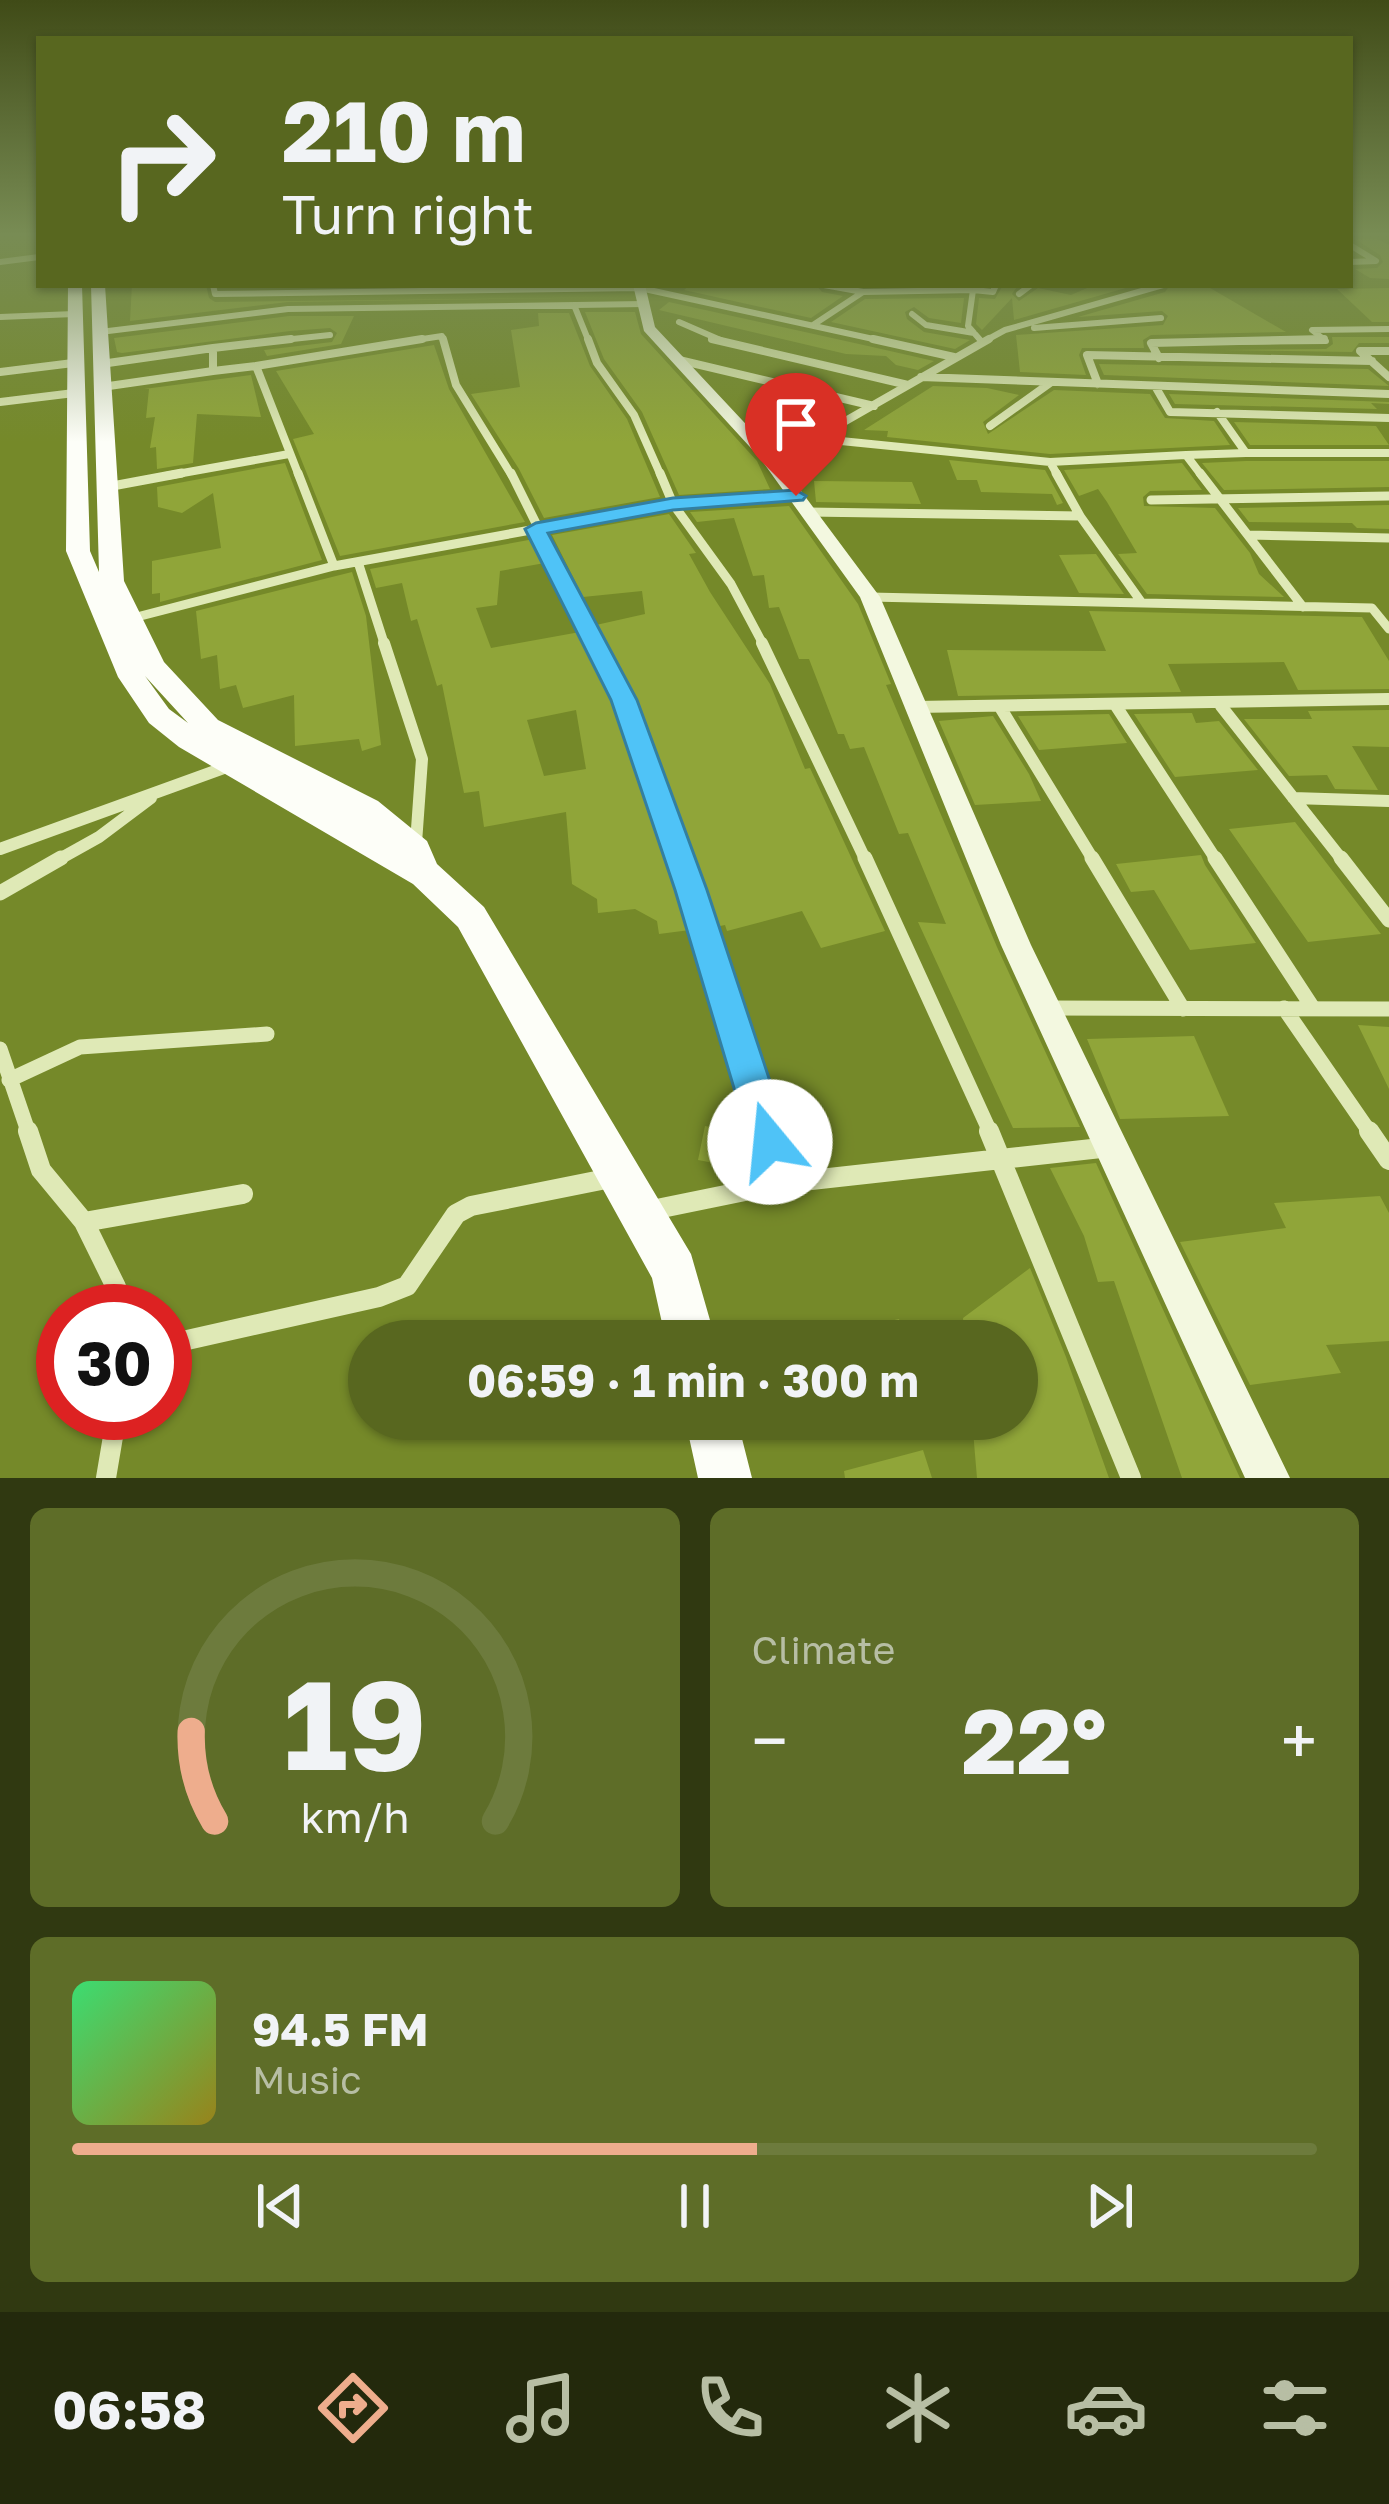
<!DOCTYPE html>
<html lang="en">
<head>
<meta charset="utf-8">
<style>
	:root { --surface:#58671f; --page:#5e6d28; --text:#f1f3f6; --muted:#b7bea4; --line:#6d7b3d; --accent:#eead8d }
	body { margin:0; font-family:"Golos Text",sans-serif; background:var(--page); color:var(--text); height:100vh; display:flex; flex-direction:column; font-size:45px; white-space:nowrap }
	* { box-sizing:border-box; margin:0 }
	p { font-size:39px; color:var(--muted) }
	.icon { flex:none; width:66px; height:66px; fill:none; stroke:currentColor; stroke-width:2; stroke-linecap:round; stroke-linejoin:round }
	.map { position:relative; height:1478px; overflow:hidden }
	.details { display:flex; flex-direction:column; gap:30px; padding:30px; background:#303911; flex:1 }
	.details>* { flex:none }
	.banner { position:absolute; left:36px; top:36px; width:1317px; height:252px; border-radius:0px; box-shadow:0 3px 9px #0004; background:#58671f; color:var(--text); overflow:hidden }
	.speed { position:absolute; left:36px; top:1284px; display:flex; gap:24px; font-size:60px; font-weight:700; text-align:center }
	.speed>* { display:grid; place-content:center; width:156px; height:156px; border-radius:50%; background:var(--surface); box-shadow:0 3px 9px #0004; line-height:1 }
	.speed .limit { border:18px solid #d22; background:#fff; color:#111 }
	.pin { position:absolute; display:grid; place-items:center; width:102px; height:102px; color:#fff; margin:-123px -51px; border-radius:50% 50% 50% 0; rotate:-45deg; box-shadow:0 0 12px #0007 }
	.pin .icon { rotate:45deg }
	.me { position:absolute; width:132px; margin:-66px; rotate:343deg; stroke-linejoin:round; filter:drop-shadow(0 0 9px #0008) }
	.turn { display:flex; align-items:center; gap:42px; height:252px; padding:0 48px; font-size:54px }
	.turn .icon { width:156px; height:156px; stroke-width:2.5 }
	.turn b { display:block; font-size:84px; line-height:102px }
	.big { font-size:90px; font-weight:700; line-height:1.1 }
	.details .widget { flex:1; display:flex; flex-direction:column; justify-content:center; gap:18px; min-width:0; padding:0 42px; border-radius:18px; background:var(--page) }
	.details .dial { align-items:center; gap:0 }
	.dial svg { height:312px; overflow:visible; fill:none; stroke:var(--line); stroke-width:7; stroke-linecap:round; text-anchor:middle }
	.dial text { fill:var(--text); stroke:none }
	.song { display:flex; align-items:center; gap:36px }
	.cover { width:144px; height:144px; border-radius:18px; background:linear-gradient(135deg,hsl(140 70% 55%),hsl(50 70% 35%)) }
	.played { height:12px; border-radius:6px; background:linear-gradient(90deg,var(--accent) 55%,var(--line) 55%) }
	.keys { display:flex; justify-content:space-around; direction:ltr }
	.heat { display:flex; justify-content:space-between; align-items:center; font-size:66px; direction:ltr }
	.details .tiles { flex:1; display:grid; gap:30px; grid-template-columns:1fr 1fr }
	.widget:last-child { grid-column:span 2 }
	.trip { position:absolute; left:348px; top:1320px; width:690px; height:120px; border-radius:60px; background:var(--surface); box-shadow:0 3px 9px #0004; font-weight:700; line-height:120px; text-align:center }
	.tab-bar { display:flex; height:192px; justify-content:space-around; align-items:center; background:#23290c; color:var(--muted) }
	.tab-bar .icon { width:84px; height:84px }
	.tab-bar .on { color:var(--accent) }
	.tab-bar b { font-size:54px; color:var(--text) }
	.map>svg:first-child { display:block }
	.building { fill:#90a539; fill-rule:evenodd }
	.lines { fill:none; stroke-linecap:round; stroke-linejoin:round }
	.street-far5 { stroke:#dfe9b6; stroke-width:6 }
	.street-far4 { stroke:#dfe9b6; stroke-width:8 }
	.street-far3 { stroke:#dfe9b6; stroke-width:9 }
	.street-far2 { stroke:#dfe9b6; stroke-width:12 }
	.street-far1 { stroke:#dfe9b6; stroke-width:15 }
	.street { stroke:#dfe9b6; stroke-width:20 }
	.secondary { fill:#f3f8e0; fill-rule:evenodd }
	.primary { fill:#fdfef8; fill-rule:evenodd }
	.route { fill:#4fc3f7; stroke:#337fa1; stroke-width:3 }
</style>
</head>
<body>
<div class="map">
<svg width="1389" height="1478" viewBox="0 0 1389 1478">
	<rect width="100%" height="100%" fill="#758929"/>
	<path class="building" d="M1355,239H1377L1389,245V279L1370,278L1355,269L1377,268L1383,262L1380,255Z
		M132,285H206L209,298L215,302L631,297L288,302L130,321Z
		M690,285H816L822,292L843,296L811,318L684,290Z
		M1003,285H1018L1012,294L1019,301L1038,288L1071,295L1094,285H1136L1014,320L1012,298L982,330L976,324L979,298L995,299Z
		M1170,285H1205L1286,332L1151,335L1143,340L1144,348H1082L1079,355L1086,375L1020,372L1016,335L1163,325L1168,316L1162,311L1078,317L1165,292Z
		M1389,288V322H1372L1337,289Z
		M964,298L961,323L929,318L914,307L905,312L907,319L924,332L970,340L955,349L831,322L865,299Z
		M669,302L868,346L934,361L918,370L896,365L886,356L846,354L659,310Z
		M585,312H635L641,334L757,461L770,489L679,495L642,412L604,359Z
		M538,313H569L590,366L627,419L660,497L544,518L519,469L471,394L520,387L511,330L539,326Z
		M289,316H354L341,344L267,356L264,350L332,342L337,333L330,328L290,331L122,353L117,352L114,338Z
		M1332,337H1389V343H1359L1352,352L1222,350L1326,349L1333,344Z
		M434,345L449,389L525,522L340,556L293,439L314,434L276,371Z
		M1099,364L1368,369L1389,386L1104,375Z
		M251,375L261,417L197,414L193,463L157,469L156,447L150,448L155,417L146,418L149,389H144Z
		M933,386L987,388L1019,395L983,422L988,434L1054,390L1150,394L1165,418L1214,421L1230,445L1050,454L887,437L888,431L864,430Z
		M1169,394L1389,402V404L1371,403L1377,409L1175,404Z
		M791,395L828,404L810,419L808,433L783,447H774L752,424L766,408L773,409Z
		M1234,422L1376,426L1389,445H1250Z
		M949,460L1045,470L1063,503L1057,505L1052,494L981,492L977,480H957Z
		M1246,461H1389V487L1224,490L1202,463Z
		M285,463L322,560L160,602V593L152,594V561L221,548L213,493L182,513L158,507L157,487Z
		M1182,463L1202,490L1150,491L1143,497L1144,506L1215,508L1250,553L1259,574L1284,597L1147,594L1118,554L1137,553L1107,502L1098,489L1079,496L1064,470Z
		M814,481L912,482L921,504L816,502Z
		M1389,505V529L1357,528L1352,523L1249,522L1238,508Z
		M789,506L858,604L891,684L886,685L997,947L1080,1127L1013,1128L918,922L946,924L908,833L899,834L864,747L850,749L844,734H838L809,659H799L779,607L769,608L764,575L753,576L734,518L697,522L690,512Z
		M669,514L696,553L689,554L710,592L770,684L805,769L810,768L885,931L821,948L802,911L727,931L725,925L715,927L634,696L596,625L645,614L642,591L583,597L552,535Z
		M534,539L545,563L500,571L497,605L476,608L491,648L580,632L614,704L690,930L659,934L657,921L635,909L598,913L597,899L572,884L566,812L484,827L479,791L464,793L442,684L437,686L417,619L411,621L402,583L376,588L370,569ZM576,710L586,769L544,776L527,720Z
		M1096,554L1124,594L1079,593L1059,555Z
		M352,572L366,616L381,745L362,751L359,739L295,746L294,695L243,708L236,685L220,689L217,655L201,659L196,611Z
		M1089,611L1362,617L1389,661V689L1298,690L1284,662L1168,664L1181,692L958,696L947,650L1106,651Z
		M1389,710V747L1352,746L1378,790L1335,789L1327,775L1289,776L1244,719H1312L1308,711Z
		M1192,713L1196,723L1219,721L1258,770L1175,777L1134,714Z
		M1109,714L1127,743L1039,750L1018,716Z
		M993,716L1029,774L1041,801L975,805L939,721Z
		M1295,822L1381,934L1308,942L1229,829Z
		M1201,855L1205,865L1256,943L1190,950L1154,890L1131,892L1116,864Z
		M1358,1025L1389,1027V1089Z
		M1194,1036L1229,1116L1120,1119L1087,1039Z
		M705,1126L745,1134L740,1168L698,1160Z
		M1096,1163L1240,1478H1182L1114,1281L1098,1282L1084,1236L1050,1168Z
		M1380,1196L1389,1213V1341L1326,1345L1341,1373L1250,1385L1180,1242L1286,1228L1274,1203Z
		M1030,1268L1066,1357L1109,1478H977L972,1419H1017V1341H965L963,1318Z
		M899,1319L905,1341H842L841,1332Z
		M923,1450L932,1478H845L844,1471Z"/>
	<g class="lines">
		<path class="street-far5" d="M1350,245L1376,261L1350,262
			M0,262L39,257
			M213,285L215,294L640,288L887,342
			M863,292L973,290
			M1019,294L1031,285
			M574,305L589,342
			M912,314L926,325L974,333
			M0,317L74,314
			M679,322L725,342
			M813,325L863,292L824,285
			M1034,328L1161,318
			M100,332L288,309L644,304
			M264,342L330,335
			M403,342L442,336L444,342
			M982,342L968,326L973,290L993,292L996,285
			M983,342L1005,330L1163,285
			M1213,342L1326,341L1312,330L1389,329"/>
		<path class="street-far4" d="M443,339L456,385L512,476
			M588,339L597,363L634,415L661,476
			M712,339L908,385
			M873,339L954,357
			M213,348L291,339
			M1389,351H1360L1389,377
			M1159,358L1151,343L1324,339
			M679,360L874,406
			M101,364L213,348V371L256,366L299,476
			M256,366L422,339
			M0,372L73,363
			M921,377L1389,394
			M1098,384L1087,355L1372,361
			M1155,386L1170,412L1389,418
			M102,387L213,371
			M0,402L74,393
			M990,426L1050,383
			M821,439L1050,462L1058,476
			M1246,453H1389
			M1050,462L1186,455
			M772,463L989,339
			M166,476L289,454
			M1202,476L1186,455L1246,453L1217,412"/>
		<path class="street-far3" d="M298,473L334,566
			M511,473L597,646
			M660,473L673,504L796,496
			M1056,473L1080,516
			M1200,473L1303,607
			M107,487L182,473
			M1151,500L1389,496
			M808,512L1080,516L1142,603
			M1249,535L1389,538
			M358,562L385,646
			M870,597L1372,608L1389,629
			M129,619L334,566L673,504L731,584L764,646"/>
		<path class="street-far2" d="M384,643L422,759L416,843
			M596,643L624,700L681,861
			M762,643L866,861
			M1116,706L1217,861
			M1221,706L1343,861
			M916,707L1389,699
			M1000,707L1094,861
			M1293,798L1389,801
			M0,849L229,766
			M56,861L99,837L151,798"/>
		<path class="street-far1" d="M680,858L768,1134
			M865,858L991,1134
			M1092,858L1183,1009
			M1215,858L1313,1008
			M1341,858L1389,920
			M0,893L61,858
			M1048,1008L1389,1009
			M1284,1008L1371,1134
			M0,1049L29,1134
			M9,1080L80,1047L267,1034"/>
		<path class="street" d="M28,1131L41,1170L84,1222L243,1194
			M989,1131L1131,1478
			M1369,1131L1389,1160
			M784,1183L1110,1147
			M652,1210L784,1183L768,1131
			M84,1222L116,1287L117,1311
			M165,1345L379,1297L407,1286L456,1214L471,1206L611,1178
			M106,1478L117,1413"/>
		<path class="secondary" d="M633,285H645L655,327L772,452L880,597L1031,945L1290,1478H1245L1001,945L860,597L760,458L644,331Z"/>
		<path class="primary" d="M68,285H82L90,551L99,572L91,285H105L124,581L164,662L218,720L378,801L427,841L437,864L484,907L691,1254L716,1341H666L652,1278L458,927L413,884L179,747L149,723L118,677L66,551ZM145,676L188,723L169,709Z
			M685,1419H737L752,1478H698Z"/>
	</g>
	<linearGradient id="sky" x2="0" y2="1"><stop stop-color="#404b17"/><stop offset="0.53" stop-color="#788c54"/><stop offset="1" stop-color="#788c54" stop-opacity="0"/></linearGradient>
	<rect width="1389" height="442" fill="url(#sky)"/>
	<path class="route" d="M796,490L806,496L803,500L673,510L548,533L637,700L707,890L790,1142L784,1155L770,1161L756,1155L750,1142L675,890L611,700L525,529L536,523L673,498Z"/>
</svg>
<div class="speed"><div class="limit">30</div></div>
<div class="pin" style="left:796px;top:496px;background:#d93025"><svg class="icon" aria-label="arrive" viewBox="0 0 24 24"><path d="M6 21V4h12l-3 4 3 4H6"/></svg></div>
<svg class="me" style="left:770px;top:1142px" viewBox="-20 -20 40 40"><circle r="19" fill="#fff"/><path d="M0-13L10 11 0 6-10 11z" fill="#4fc3f7"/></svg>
<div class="trip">06:59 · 1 min · 300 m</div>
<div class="banner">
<div class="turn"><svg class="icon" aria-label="right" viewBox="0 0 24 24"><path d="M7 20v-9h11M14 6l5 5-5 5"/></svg><div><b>210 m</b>Turn right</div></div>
</div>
</div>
<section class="details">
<div class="tiles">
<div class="widget dial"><svg viewBox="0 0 100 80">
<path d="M14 69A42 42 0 1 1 86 69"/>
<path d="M14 69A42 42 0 0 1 8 46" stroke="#eead8d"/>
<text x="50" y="56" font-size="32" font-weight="700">19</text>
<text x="50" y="72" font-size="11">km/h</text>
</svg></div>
<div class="widget"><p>Climate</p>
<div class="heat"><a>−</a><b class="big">22°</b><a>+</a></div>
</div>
<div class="widget">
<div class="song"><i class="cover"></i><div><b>94.5 FM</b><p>Music</p></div></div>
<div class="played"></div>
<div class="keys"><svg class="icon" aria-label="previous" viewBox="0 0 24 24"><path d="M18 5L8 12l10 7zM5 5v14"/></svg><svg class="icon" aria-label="pause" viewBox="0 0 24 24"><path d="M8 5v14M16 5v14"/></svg><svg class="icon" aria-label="next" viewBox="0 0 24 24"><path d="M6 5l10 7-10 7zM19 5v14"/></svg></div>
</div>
</div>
</section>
<nav class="tab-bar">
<b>06:58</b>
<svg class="icon on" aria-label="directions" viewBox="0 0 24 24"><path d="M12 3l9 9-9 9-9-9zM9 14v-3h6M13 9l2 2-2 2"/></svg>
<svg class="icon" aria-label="music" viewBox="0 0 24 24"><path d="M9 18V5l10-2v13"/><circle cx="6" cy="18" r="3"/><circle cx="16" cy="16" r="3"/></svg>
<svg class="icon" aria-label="phone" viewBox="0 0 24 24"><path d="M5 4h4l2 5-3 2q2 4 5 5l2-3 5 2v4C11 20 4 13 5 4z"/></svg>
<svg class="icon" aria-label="climate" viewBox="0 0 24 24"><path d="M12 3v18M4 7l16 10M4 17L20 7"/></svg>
<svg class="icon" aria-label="car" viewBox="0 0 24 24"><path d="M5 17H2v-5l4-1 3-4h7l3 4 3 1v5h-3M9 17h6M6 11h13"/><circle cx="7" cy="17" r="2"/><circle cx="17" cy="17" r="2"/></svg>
<svg class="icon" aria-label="filters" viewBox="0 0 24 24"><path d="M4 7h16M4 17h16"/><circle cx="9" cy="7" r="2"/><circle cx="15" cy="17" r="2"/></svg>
</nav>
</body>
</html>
